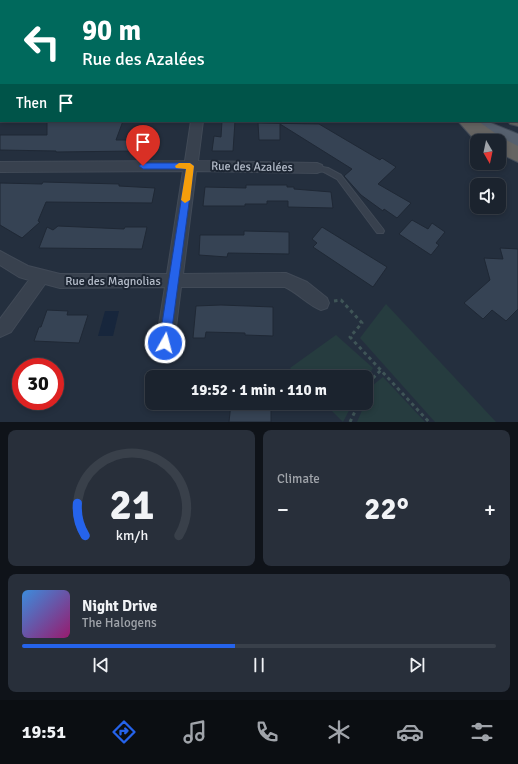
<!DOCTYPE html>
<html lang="en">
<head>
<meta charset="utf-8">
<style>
	:root { --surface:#1b232e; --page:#282f3a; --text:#f1f3f6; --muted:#a0a4aa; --line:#39404a; --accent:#2563eb }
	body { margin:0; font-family:Signika,sans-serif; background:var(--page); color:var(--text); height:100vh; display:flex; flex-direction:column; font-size:15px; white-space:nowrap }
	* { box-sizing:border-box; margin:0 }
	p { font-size:13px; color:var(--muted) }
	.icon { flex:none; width:22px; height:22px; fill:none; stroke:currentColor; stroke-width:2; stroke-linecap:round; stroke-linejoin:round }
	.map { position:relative; height:422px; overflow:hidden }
	.drawer { display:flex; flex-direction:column; gap:8px; padding:8px; background:#0f1319; flex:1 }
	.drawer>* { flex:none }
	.hud { position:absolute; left:0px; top:0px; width:518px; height:122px; box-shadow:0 2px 6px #0003,0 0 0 1px var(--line); background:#00695c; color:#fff; overflow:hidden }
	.needle { width:26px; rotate:171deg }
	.controls { position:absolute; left:470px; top:134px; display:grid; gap:8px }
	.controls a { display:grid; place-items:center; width:36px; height:36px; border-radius:8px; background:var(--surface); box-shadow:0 2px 6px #0003,0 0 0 1px var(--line); font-size:20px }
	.speed { position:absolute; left:12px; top:358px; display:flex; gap:8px; font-size:20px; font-weight:700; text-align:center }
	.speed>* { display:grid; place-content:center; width:52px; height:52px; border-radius:50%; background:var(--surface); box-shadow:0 2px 6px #0003,0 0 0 1px var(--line); line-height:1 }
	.speed .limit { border:6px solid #d22; background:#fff; color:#111 }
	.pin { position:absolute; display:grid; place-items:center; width:34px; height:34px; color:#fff; margin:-41px -17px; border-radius:50% 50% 50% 0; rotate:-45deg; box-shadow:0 0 4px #0007 }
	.pin .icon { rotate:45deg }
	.me { position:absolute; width:44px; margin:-22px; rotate:7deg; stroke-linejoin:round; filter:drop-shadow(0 0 3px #0008) }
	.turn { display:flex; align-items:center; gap:14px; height:84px; padding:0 16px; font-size:18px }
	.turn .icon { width:52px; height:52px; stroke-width:2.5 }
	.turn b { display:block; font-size:28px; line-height:34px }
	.then { display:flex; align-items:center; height:38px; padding:0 16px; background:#0003; gap:8px; font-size:15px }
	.big { font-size:30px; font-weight:700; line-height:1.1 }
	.drawer .tile { flex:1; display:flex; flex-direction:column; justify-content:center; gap:6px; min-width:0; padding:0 14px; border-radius:8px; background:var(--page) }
	.drawer .dial { align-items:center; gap:0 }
	.dial svg { height:104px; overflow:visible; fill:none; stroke:var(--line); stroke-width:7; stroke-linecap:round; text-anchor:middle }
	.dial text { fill:var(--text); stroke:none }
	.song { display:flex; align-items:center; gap:12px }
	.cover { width:48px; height:48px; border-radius:6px; background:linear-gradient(135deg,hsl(210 70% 55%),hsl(320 70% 35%)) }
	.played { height:4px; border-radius:2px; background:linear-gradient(90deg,var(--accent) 45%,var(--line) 45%) }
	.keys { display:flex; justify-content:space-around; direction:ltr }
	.heat { display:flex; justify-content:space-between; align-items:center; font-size:22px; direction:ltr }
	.drawer .tiles { flex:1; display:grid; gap:8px; grid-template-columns:1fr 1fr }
	.tile:last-child { grid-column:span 2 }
	.trip { position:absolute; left:145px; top:370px; width:228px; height:40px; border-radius:8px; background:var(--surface); box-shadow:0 2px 6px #0003,0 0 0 1px var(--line); font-weight:700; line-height:40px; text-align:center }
	.menu { display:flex; height:64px; justify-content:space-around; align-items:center; background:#0b0e12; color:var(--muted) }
	.menu .icon { width:28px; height:28px }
	.menu .selected { color:var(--accent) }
	.menu b { font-size:18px; color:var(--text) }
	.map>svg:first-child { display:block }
	.green { fill:#263c3f }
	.water { fill:#17263c }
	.building { fill:#364354; stroke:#1f2835 }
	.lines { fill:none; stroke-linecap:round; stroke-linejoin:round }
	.service-casing { stroke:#414a57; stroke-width:2 }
	.minor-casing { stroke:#414a57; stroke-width:2 }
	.primary-casing { stroke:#414a57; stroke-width:2 }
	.trunk-casing { stroke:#434c59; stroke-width:2 }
	.path-far1 { stroke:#3f5557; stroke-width:2; stroke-dasharray:2 2; stroke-linecap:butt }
	.path { stroke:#3f5557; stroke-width:3; stroke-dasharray:3.5 3.5; stroke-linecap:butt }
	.service { fill:#38414e; fill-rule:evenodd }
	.minor { fill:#38414e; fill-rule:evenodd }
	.primary { fill:#56606e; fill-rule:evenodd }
	.trunk { fill:#656462; fill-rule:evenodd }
	.route { fill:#2563eb; stroke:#184099 }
	.slow { fill:#f59e0b }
	.labels { text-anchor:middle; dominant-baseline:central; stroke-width:4; stroke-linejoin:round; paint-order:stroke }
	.street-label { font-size:12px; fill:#b4bcc9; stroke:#1d2633 }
</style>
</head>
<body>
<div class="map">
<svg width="518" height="422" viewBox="0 0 518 422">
	<rect width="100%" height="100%" fill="#242f3e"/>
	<path class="green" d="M386,304L496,422H435L360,338Z
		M336,335L373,368L366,380V377H298L290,368Z
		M383,377L425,422H357L373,385Z
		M324,403H353L343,422Z"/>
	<path class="water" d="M105,311H119L113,336H98Z"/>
	<path class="building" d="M47,121H123L116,140H137L134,151L56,152V151L0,150V135H47Z
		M222,121H235L233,151H212L214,136L221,137Z
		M258,123L319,124L380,160L382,158L396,167L378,184L411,203L397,218L384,209L383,211L361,195L344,176L352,169L280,124V140H259Z
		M43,182L119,184V186L155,188L152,203L46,202L38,221L40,222L22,238L0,225V183L42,184Z
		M246,185H287V187H294V189L331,192L333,208L288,207V201H267V204H245V206H203L205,187L246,188Z
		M412,220L428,229L432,223L445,232L436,243L439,245L431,255L399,234Z
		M58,226L124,229L125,227H147L142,249L39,248L47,227L53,230Z
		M322,227L387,267L373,287L313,247L317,243L312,239Z
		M244,231L289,232V254L228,253L227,257L199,255L200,235H244Z
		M500,248L518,249V309L506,321L492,310L483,319L464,303L490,280L484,258L503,259Z
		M221,305L273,307V336L245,335V333L206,332L205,338H193L196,306Z
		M47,310L68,311L67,315H88L79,343L34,341L39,327H41Z
		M231,403H271V422H229Z"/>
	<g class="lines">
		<g class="service-casing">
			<path id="service" d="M54,0H58V1H54Z
				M78,0H83L84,1H79Z
				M371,0H376L377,1H372Z
				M419,0H424L425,1H420Z
				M0,47H1V49H0Z
				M517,59L518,60V64L517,63Z
				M315,166H317L328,168L341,175L383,229L384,231L383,233H377L337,179L324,172L315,170L314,168Z"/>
		</g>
		<g class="minor-casing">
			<path id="minor" d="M191,121H203L198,161L317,163L322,165L323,168L322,171L317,173L196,171L183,274L286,273L307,282L327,298L329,303L327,308L321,310C308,305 298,293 285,287H181L174,343L171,349L165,351L159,349L156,343L165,287L60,288L45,284L11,332L0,337V319L29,280L19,277L0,265V251L28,266L60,274H167L183,171L0,172V162L185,161Z"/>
		</g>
		<g class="primary-casing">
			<path id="primary" d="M231,0H245L246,1H232Z
				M249,0H263L264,1H250Z
				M460,121H486L518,134V148L462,125Z"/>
		</g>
		<g class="trunk-casing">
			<path id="trunk" d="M517,114L518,126L510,124L508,121H517Z
				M458,121H478L502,138L518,146V162L499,153V141H479L473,138Z"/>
		</g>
		<path class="path-far1" d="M294,0L296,1"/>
		<path class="path" d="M334,301L341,300L362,323L350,337L429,422
			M366,390L369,382L381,370
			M350,422L359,403"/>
		<use href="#service" class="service"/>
		<use href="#minor" class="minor"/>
		<use href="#primary" class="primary"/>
		<use href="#trunk" class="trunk"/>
	</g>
	<path class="route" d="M143,163H190L194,166L170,343L169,347L165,349L161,347L159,343L186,169H143L139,166Z"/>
	<path class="slow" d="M179,163H190L194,166L190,200L185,203L181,200L186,169L176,168L175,166Z"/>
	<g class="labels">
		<g class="street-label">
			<text transform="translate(252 167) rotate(1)">Rue des Azalées</text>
			<text x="113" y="281">Rue des Magnolias</text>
		</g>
	</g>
</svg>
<div class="controls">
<a><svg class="needle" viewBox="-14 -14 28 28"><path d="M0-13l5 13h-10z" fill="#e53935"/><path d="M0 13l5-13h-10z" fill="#a0a4aa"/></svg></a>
<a><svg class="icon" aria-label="sound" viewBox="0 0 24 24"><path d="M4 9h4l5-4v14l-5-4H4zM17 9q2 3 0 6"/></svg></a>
</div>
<div class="speed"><div class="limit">30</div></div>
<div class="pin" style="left:143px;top:166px;background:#d93025"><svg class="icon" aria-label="arrive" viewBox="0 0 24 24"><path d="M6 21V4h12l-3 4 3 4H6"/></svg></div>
<svg class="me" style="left:165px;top:343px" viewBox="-20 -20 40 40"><circle r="17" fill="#2563eb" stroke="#fff" stroke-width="3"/><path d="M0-11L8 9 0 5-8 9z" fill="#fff"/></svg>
<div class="trip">19:52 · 1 min · 110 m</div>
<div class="hud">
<div class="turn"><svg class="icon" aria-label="left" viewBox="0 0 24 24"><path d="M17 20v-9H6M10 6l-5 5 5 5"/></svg><div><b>90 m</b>Rue des Azalées</div></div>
<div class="then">Then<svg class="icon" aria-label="arrive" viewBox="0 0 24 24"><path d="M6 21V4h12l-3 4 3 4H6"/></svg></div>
</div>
</div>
<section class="drawer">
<div class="tiles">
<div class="tile dial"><svg viewBox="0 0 100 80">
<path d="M14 69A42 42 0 1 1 86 69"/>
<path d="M14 69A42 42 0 0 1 8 44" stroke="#2563eb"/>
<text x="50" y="56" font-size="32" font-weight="700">21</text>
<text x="50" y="72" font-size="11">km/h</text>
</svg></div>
<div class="tile"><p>Climate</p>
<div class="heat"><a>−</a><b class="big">22°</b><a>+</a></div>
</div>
<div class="tile">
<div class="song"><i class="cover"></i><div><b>Night Drive</b><p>The Halogens</p></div></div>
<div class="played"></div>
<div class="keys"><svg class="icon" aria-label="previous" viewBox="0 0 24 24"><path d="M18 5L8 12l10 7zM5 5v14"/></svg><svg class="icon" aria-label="pause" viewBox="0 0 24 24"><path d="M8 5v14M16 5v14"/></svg><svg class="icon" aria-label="next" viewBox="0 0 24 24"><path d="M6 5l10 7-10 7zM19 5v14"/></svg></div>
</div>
</div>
</section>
<nav class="menu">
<b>19:51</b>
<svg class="icon selected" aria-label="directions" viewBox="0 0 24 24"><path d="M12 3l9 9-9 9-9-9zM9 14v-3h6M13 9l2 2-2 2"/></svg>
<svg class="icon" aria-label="music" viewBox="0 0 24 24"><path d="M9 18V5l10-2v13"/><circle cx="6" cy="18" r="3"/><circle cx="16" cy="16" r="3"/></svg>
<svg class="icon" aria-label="phone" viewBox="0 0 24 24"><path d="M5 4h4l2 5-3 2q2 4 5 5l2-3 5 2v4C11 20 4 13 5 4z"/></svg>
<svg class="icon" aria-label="climate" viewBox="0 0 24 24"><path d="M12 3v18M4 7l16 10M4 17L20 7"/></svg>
<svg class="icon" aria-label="car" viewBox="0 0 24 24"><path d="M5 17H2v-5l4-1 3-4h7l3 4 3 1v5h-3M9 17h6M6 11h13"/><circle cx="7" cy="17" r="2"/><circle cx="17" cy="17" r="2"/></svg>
<svg class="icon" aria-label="filters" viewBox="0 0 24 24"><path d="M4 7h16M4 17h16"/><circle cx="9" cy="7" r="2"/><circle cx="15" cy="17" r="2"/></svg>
</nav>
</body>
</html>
